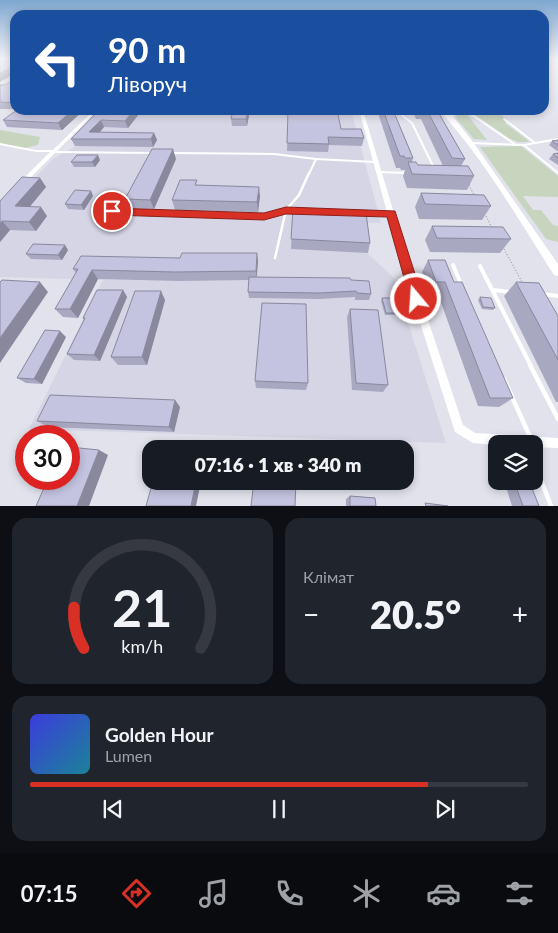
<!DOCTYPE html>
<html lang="uk">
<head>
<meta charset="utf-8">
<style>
	:root { --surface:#171b24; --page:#20242c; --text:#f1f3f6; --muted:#9ea1a6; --line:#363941; --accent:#d93025 }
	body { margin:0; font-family:Lato,sans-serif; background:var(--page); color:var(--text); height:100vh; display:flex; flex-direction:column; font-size:19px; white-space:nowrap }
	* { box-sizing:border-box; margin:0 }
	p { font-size:16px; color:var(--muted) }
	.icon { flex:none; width:28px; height:28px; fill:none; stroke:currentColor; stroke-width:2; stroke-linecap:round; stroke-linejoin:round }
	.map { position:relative; height:506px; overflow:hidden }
	.drawer { display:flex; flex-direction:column; gap:12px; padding:12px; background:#0d0f14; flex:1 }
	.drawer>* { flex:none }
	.guide { position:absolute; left:10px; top:10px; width:539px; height:105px; border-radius:15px; box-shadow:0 2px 8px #0003; background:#1a4fa0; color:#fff; overflow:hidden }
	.fabs { position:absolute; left:488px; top:435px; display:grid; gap:10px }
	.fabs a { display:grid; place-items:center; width:55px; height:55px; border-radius:10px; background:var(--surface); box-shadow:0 2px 8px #0003; font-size:25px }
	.speed { position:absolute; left:15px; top:425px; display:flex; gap:10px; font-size:25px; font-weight:700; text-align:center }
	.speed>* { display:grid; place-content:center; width:65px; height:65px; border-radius:50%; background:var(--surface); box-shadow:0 2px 8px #0003; line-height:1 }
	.speed .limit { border:8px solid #d22; background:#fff; color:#111 }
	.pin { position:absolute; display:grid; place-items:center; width:42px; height:42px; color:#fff; margin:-21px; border:2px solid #fff; border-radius:50%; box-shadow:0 1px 5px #0007 }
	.me { position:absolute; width:55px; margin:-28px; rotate:342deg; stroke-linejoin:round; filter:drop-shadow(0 0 4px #0008) }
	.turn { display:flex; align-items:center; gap:18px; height:105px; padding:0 15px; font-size:22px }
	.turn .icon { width:65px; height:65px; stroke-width:2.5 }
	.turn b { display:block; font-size:35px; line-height:42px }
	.big { font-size:38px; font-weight:800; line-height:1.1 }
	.drawer .card { flex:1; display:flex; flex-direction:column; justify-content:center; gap:8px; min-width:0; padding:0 18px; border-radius:15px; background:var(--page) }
	.drawer .dial { align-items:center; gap:0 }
	.dial svg { height:130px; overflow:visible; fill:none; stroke:var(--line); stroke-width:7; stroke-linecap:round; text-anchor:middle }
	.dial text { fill:var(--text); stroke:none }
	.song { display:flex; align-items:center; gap:15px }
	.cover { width:60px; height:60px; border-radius:8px; background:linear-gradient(135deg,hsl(240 70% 55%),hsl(190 70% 35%)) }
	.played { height:5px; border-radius:2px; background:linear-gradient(90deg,var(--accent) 80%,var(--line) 80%) }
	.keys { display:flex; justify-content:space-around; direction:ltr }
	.heat { display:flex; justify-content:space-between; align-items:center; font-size:28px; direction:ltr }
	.drawer .tiles { flex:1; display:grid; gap:12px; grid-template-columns:1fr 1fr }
	.card:last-child { grid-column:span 2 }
	.trip { position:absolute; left:142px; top:440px; width:272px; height:50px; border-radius:15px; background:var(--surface); box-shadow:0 2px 8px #0003; font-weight:800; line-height:50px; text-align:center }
	.tab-bar { display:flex; height:80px; justify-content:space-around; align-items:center; background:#090b0e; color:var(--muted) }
	.tab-bar .icon { width:35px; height:35px }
	.tab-bar .current { color:var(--accent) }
	.tab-bar b { font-size:22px; color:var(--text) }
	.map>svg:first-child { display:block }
	.built { fill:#d5d5e6 }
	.green { fill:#c7d5be }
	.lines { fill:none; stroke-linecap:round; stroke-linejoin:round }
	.path { stroke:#84858c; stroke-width:1; stroke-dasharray:1 2; stroke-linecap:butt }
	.lane-far3 { stroke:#fff; stroke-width:2 }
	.lane-far2 { stroke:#fff; stroke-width:2.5 }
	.lane-far1 { stroke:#fff; stroke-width:4 }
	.lane { stroke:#fff; stroke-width:4.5 }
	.street { fill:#fff; fill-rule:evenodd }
	.secondary { fill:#fff; fill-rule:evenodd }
	.wall { fill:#a9a8c1 }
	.shaded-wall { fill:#89889d }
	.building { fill:#c4c3e0; stroke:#89889d }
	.route { fill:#d93025; stroke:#8d1f18 }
</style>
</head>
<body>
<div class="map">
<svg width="558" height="506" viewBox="0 0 558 506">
	<rect width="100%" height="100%" fill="#e1e2ec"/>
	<path class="built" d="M120,110H351L381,223H363L367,253L394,278L446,443L29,429L103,280L0,277V214L53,159L74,147L80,140Z"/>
	<path class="green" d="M458,110L466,113L487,140L474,139L456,118Z
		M468,110H495L507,120L505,123L530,142H518L510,139Z
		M0,130L40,137L38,145L25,148L0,144Z
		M521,146L558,176V197L523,196L533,210H541L553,225L558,226V242L546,239L480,147Z"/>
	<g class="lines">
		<path class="path" d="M469,185L474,195
			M486,216L492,228
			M504,249L522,282"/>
		<path class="lane-far3" d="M395,110L412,123L434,168
			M465,110L516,145
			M452,119L454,110
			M504,119L535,143
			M524,145L558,173
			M54,152L153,153
			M172,153L274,154L316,159L375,162
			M379,172L407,173
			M309,174L316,159"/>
		<path class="lane-far2" d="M403,173H407
			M114,191L112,211L264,216L286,210L296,211
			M362,213L390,214
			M275,258L286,210L299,195L309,173"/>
		<path class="lane-far1" d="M453,265L461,284
			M480,266L531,366
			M493,290L511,292
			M542,294L558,296"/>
		<path class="lane" d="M530,365L558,419
			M504,379L531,439
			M534,462L551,506"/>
		<path class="street" d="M94,110H98L24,184H20V182L50,152H36L0,145V143L36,150H53Z
			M359,110H363L409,263L463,425L475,433L558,438V448L534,447V444L496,445L473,443L455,432L401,263Z
			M558,138V140L524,146L471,144L469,143L471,142L524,144Z"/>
		<path class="secondary" d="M439,110H446L454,118L473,142L558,264V276L554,275C518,219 484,159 439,110Z"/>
	</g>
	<path class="wall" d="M15,79V109H0V85H5Z
		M17,110H84L62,130L7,127L3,120Z
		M99,110H142L128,128L104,127L99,133H154L157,140L153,147L75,146L71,139Z
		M233,110H250L247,126H232L231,119Z
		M377,110H393L413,158L412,162L418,165L443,166L421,119H416L413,112V110H437L465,159L461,166L474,176L467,190L407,188L403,176L405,170H401L400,168H396Z
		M288,111L341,129L364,138L362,146L329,145L328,152L287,151Z
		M558,140V151H557L549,145L552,141Z
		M558,153V165L549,159L553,154Z
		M176,159L154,209L129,208L125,199Z
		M100,160L95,167H74L71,162Z
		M40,178L46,187L30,206L47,216L36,231L10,230L0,242V201Z
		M198,185L260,196L258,212L175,210L172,200Z
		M91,191L93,196L84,210L68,209L65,204Z
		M421,193L491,206L482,220L419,219L415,207Z
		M293,209L370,243L368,253L291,249Z
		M432,226L511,239L500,253L430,252L425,240Z
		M68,250L62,260L31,259L26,254Z
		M257,253L258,262L257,277L351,280L371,294L369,300H355V297L319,299L249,298L248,292L249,280L179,281L98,279L78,318L63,317L55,309L76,273L73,269L180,258Z
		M428,260L454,282L513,398L499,407L478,406L438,294H429L422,272Z
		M516,282L558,316V402H556L504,296Z
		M123,290L127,297L100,361L74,360L67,354L84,320L83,318Z
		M480,297L495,308L493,310L482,309L478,300Z
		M382,298L404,313L402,315H385L381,301Z
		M165,300L147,365H118L111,357Z
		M350,309L388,385L383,392L352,390L347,317Z
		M66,337L42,384L26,383L17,378Z
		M255,381L308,383L306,390L256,388Z
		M180,407L174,432L48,427L37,421Z
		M504,481H529L539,506H512Z
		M350,496L376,506H346V499Z"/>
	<path class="shaded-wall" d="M0,59H5L7,61L0,65Z
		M15,65V73L0,82V73Z
		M73,110H84L62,130L58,123Z
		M134,110H142L128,128L125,121Z
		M248,110H250L247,126L246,119Z
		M101,120L104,127L94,139L89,132Z
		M154,133L157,140L153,147L151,139Z
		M173,149L176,159L154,209L150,200Z
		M98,155L100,160L95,167L92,162Z
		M40,178L46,187L23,215L15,206Z
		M259,187L260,196L258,212L257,202Z
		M91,191L93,196L84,210L81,205Z
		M41,207L47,216L36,231L29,222Z
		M2,221L10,230L0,242V224Z
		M65,245L68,250L62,260L58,255Z
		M257,253L258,262L256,280V271Z
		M92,270L98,279L78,318L70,309Z
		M40,282L48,292L0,363V338Z
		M123,290L127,297L100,361L94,355Z
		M161,291L165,300L147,365L142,357Z
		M60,331L66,337L42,384L34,379Z
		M175,400L180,407L174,432L169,427Z
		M99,450L108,455L89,506H77Z
		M196,481H201L196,506H191Z"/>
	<path class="building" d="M8,59H15V65L0,73V63Z
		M15,79V89L13,90L15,91V103L0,102V85H5Z
		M17,110H73L58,123L3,120Z
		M99,110H134L125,121L101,120L89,132L154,133L151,139H71Z
		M233,110H248L246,119H231Z
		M296,110H337L341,129H361L364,138L328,137L329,144L287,143L288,111H296Z
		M383,110H393L413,158H405L404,156H400Z
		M427,110H437L465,159L452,158Z
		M558,140V145L552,141Z
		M152,149H173L150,200L125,199Z
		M558,153V158L553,154Z
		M77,155H98L92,162H71Z
		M408,162H416L418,165L468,166L474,176L412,174Z
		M22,177L40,178L15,206L41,207L29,222L2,221L0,224V201Z
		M180,180H197L195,185L259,187L257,202L172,200Z
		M75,190L91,191L81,205L65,204Z
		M421,193L484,195L491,206L425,204Z
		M293,209L366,213L370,243L291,239Z
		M432,226L503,227L511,239L437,238Z
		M33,244L65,245L58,255L26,254Z
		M182,253H257L256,271L175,272L92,270L70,309H55L78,269H73L81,256L180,258Z
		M428,260H445L454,282H462L513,398H490L445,282H436Z
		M249,277L350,278L351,280L369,281L371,294L357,293L356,291L320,293L248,292Z
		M2,280L40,282L0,338V282Z
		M516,282L539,283L558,316V360Z
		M97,290H123L94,355L67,354L85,318H83Z
		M135,291H161L142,357H111Z
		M480,297L491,298L495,308L483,307Z
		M382,298H399L404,313H386Z
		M262,303L306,304L308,383L255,381Z
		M350,309L378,310L388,385L356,383Z
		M45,330L60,331L34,379L17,378Z
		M50,395L175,400L169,427L37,421Z
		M258,443L297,446V449H257Z
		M69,447L99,450L77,506H36L48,479H69Z
		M153,481H196L191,506H146Z
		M254,481H296L295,506H251Z
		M514,481H529L539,506H523Z
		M350,496L375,498L376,506H350Z
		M425,503L448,506H426Z"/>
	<linearGradient id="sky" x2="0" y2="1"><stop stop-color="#7fa7d0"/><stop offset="0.46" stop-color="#f2f2f6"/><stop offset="1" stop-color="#f2f2f6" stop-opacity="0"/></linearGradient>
	<rect width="558" height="129" fill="url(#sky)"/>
	<path class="route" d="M286,207L395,211L423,299L421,303L416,305L412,303L410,299L387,217L286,214L264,220L112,215L107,211L112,208L264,213Z"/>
</svg>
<div class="fabs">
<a><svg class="icon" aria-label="layers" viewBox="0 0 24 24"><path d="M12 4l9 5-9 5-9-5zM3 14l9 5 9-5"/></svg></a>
</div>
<div class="speed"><div class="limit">30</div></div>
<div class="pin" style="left:112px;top:211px;background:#d93025"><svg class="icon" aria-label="arrive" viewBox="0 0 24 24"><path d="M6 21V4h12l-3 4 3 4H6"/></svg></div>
<svg class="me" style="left:416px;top:299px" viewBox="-20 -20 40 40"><circle r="17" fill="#d93025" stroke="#fff" stroke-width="3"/><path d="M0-11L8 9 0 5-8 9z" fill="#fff"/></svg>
<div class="trip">07:16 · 1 хв · 340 m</div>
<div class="guide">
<div class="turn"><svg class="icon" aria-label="left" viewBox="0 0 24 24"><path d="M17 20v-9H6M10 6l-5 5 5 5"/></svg><div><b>90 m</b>Ліворуч</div></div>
</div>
</div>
<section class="drawer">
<div class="tiles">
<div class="card dial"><svg viewBox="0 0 100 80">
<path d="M14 69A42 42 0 1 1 86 69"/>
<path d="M14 69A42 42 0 0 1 8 44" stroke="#d93025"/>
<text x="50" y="56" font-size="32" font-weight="700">21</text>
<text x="50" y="72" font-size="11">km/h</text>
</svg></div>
<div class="card"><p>Клімат</p>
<div class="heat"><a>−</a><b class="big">20.5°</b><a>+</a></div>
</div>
<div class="card">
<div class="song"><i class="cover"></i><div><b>Golden Hour</b><p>Lumen</p></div></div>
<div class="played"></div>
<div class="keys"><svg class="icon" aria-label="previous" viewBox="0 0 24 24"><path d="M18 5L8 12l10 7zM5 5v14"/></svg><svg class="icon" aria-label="pause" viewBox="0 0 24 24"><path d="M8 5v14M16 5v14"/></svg><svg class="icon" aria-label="next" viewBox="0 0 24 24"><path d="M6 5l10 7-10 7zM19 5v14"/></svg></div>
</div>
</div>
</section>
<nav class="tab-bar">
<b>07:15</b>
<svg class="icon current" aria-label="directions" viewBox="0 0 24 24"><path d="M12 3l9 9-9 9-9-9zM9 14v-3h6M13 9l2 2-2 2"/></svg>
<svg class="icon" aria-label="music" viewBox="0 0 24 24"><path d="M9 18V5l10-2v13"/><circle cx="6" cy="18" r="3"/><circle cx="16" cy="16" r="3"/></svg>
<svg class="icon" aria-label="phone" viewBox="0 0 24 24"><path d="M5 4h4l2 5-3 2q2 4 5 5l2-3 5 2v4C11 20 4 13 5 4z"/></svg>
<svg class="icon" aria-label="climate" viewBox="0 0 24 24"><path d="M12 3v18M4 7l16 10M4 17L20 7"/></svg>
<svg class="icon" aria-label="car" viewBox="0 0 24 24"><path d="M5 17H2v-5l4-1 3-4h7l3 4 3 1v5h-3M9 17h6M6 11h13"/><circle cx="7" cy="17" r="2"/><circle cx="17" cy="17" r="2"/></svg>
<svg class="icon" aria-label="filters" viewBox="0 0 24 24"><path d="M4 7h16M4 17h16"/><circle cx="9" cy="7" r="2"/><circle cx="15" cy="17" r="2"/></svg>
</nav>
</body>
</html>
